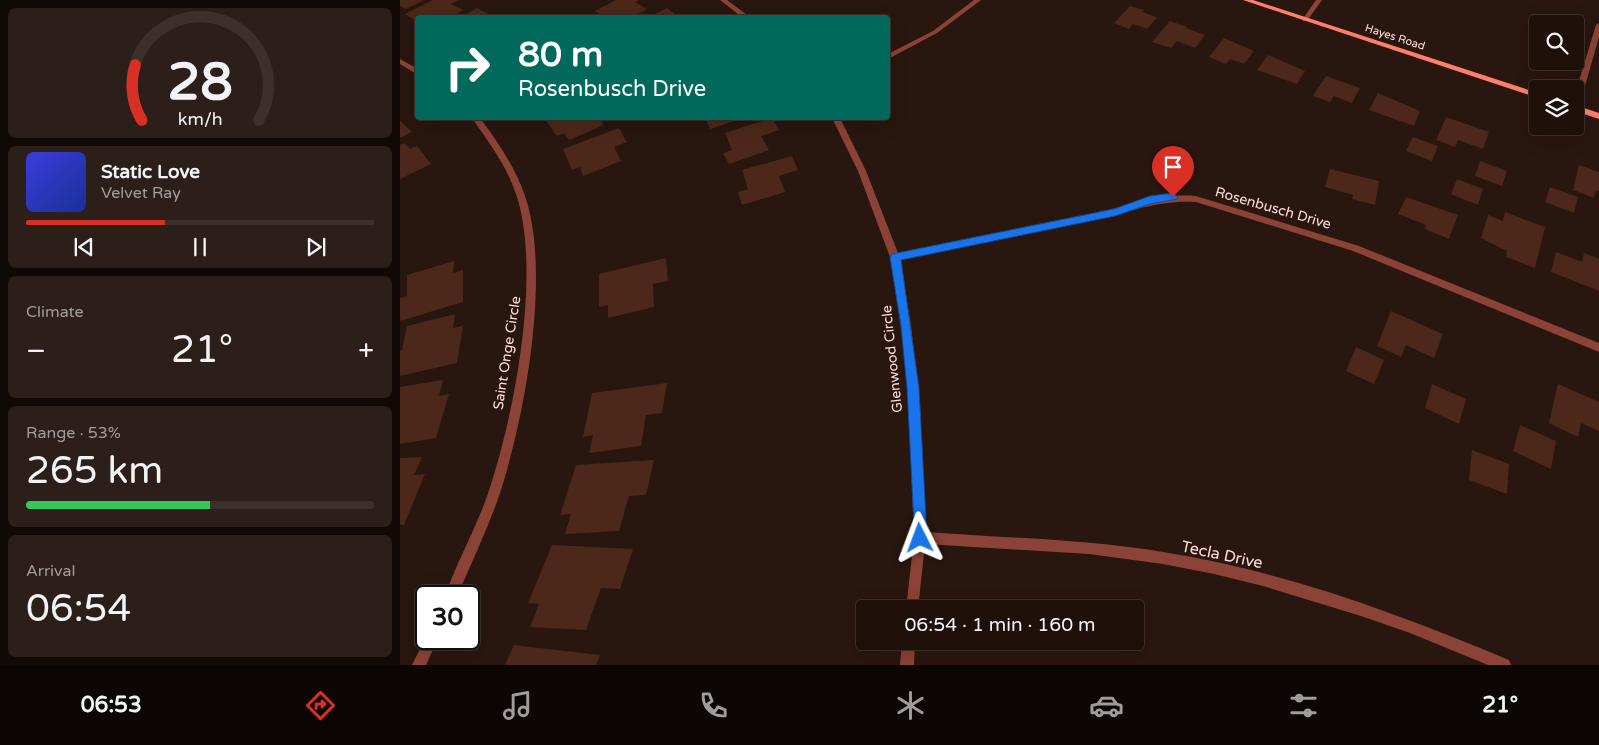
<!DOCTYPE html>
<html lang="en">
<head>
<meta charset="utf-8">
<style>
	:root { --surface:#1f100a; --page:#2c1e18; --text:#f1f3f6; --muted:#a19d9c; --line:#3c302b; --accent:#d93025 }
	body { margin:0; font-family:"Varela Round",sans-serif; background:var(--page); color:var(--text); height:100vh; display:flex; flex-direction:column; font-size:19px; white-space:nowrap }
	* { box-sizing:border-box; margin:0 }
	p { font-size:16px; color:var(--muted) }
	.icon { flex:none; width:28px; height:28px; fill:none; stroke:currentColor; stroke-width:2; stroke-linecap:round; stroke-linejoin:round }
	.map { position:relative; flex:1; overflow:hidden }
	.details { display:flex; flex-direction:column; gap:8px; padding:8px; background:#110906; width:400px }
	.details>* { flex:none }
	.guide { position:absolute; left:15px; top:15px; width:475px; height:105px; border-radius:5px; box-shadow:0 5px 20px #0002,0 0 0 1px var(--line); background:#00695c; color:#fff; overflow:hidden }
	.tools { position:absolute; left:1129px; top:15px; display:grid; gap:10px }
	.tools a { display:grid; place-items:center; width:55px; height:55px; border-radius:5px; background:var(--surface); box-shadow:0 5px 20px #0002,0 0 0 1px var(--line); font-size:25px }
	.speed { position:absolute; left:15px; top:585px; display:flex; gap:10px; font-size:25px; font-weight:700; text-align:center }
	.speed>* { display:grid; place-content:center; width:65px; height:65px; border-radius:50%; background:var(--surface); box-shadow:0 5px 20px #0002,0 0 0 1px var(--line); line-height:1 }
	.speed .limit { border:2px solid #111; border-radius:8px; background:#fff; color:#111 }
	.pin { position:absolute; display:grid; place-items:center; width:42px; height:42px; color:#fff; margin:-51px -21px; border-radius:50% 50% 50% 0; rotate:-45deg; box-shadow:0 0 5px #0007 }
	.pin .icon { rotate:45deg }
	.me { position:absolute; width:55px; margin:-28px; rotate:357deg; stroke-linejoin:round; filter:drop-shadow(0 0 4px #0008) }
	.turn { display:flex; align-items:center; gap:18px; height:105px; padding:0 20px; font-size:22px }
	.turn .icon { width:65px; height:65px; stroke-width:2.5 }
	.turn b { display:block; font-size:35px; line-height:42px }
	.big { font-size:38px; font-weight:600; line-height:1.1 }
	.details .widget { flex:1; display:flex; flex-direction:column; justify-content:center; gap:8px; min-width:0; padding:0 18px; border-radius:8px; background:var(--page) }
	.details .dial { align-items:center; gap:0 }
	.dial svg { height:130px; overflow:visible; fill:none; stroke:var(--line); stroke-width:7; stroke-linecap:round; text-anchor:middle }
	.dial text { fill:var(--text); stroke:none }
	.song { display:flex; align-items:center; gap:15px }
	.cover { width:60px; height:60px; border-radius:8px; background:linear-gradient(135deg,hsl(240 70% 55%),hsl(230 70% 35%)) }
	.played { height:5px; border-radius:2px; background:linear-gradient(90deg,var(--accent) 40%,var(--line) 40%) }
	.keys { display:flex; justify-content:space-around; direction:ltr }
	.heat { display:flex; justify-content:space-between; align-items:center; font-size:28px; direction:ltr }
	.charge { height:8px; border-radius:4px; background:linear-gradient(90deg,#34c759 53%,var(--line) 0) }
	.trip { position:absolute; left:456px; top:600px; width:288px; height:50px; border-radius:5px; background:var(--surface); box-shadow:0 5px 20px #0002,0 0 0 1px var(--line); font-weight:600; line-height:50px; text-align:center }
	.menu { display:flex; height:80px; justify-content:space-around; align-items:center; background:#0c0604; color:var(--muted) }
	.menu .icon { width:35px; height:35px }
	.menu .current { color:var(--accent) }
	.menu b { font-size:22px; color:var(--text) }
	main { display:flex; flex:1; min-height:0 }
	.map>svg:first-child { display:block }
	.building { fill:#4b2819 }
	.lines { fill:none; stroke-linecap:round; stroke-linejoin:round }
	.street { fill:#8b4237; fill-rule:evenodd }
	.secondary { fill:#ff7f6e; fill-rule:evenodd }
	.route { fill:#1a73e8; stroke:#114b97 }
	.labels { text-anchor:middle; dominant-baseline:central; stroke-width:5; stroke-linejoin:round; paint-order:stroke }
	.far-street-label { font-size:11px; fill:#ffdfd7; stroke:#29160e }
	.street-label { font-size:14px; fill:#ffdfd7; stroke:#29160e }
	.near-street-label { font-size:16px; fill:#ffdfd7; stroke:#29160e }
</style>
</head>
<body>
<main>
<section class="details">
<div class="widget dial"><svg viewBox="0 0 100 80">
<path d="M14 69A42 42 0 1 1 86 69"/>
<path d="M14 69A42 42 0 0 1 10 35" stroke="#d93025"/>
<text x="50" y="56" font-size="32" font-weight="700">28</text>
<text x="50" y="72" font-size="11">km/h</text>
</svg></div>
<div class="widget">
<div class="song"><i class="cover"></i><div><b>Static Love</b><p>Velvet Ray</p></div></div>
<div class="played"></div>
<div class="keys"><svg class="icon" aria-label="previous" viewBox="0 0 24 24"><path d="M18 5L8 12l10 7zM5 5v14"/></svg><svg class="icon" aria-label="pause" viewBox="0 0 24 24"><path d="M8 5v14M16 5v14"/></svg><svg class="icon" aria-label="next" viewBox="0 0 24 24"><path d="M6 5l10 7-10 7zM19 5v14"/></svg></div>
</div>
<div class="widget"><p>Climate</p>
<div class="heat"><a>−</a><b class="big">21°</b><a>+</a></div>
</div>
<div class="widget"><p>Range · 53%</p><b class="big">265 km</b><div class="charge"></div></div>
<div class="widget"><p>Arrival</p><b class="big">06:54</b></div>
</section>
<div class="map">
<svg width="1199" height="665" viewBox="0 0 1199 665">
	<rect width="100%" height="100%" fill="#29160e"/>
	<path class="building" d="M0,0H24L6,9L0,6Z
		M33,0H59L51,4L63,10L50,18H18V22L5,14Z
		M216,0H239L235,2L247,9L231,18H206L195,11Z
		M730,6L744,10L742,12L757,17L747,29L733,24L729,29L714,23Z
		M77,8L90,15L85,18H59Z
		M267,8L277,16L247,18Z
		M770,21L787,27L786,28L805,35L795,48L777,41L771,48L752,42Z
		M824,38L854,51L844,64L830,59L826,64L809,57Z
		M868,55L905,71L897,84L857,70Z
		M926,76L960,88L952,103L934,96L930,102L913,96Z
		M978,93L1020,111L1014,126L969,110Z
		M1046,117L1089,132L1083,149L1058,140L1055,147L1036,140Z
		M144,118H199L204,125L169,140L164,133L157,136Z
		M305,118H343L310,129Z
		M372,118L379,130L361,136L369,150L329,164L323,153L332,150L325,133Z
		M0,121L12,132L0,138Z
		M219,128L227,142L214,147L221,161L183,176L180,167L172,170L163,149Z
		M1013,137L1038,146L1032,161L1006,151Z
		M4,143L10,149L17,146L31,164L0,179V145Z
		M392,156L398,170L379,176L385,192L342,205L338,192L348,189L342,170Z
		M1080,161L1107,171L1102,186L1075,176Z
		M1179,165L1199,172V191L1196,190L1194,198L1173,190Z
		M930,169L979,181L975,205L952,199L953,195L925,187Z
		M1057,179L1083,189L1078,205L1051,194Z
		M1150,187L1178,197L1174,213L1145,202Z
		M1006,197L1058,215L1049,239L1025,229L1026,225L998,214Z
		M1105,212L1145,227L1135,268L1106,257L1107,251L1081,238L1088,215L1103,221Z
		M1156,252L1182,262L1184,253L1199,259V291L1151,272Z
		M266,258L268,281L253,284L254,307L208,318V305L199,307V274Z
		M54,261L53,273L63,270V302L0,321V298L7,296V275Z
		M991,311L1043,334L1034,358L1006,345L1001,357L977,346Z
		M55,314L53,328L63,326L57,363L0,376V351L2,350L7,326Z
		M956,347L984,360L974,384L946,371Z
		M43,380L39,396L49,394L36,438L0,444V387Z
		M267,383L262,413L246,415L241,446L189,453L193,435L183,437L192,393Z
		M1032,384L1066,399L1059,424L1025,408Z
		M1158,384L1199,402V431L1181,423L1178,437L1149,423Z
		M1120,425L1156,441L1151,469L1113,451Z
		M1072,450L1109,464L1107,494L1069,480Z
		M22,457L14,475L25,474L4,525H0V458Z
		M254,460L246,495L229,496L219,531L165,534L171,514L160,515L176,465Z
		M152,545L233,549L220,589L201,588L186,630L130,627L139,604L128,603Z
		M114,645L200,655L196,665H105Z"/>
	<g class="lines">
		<path class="street" d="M320,0H327L351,18H343Z
			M574,0H581L537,33L488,59V54L533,31Z
			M916,0H922L907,21H903L902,20Z
			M1199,23V37L1179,107L1175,110V94L1196,25Z
			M0,59L18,69V75L0,64Z
			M72,118H80C98,142 115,167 125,196C152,274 124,424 97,502C85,534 71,565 57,596H45C56,564 73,534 85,502C113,424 142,276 117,197C107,166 90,144 72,118Z
			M432,118H440L466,171L498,253C564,239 630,226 695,213C732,205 758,193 796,196L959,246L1199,343V352L953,251L796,202C758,200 734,211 699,219C632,232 566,246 500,260L511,325L518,388L526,532C605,538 684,539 763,552C883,571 997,613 1109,660L1111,665H1088L1010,633L961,616L863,586L814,574L763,564L689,554L525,544L518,609H506L514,538L508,388L501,325L490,257L458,171Z
			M26,637V639H38L26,665H12Z
			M502,641H515L514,665H500Z"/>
		<path class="secondary" d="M843,0H853L1138,93V98Z
			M1175,105L1199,113V119L1175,111Z"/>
	</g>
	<path class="route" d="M773,193L778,197L777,199L750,204L715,216L501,260L519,388L527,538L525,543L520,545L515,543L507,388L501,326L490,257L492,254L714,209L750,196Z"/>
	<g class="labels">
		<g class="far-street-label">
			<text transform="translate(995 37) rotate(18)">Hayes Road</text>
		</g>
		<g class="street-label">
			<text transform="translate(873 208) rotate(16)">Rosenbusch Drive</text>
			<text transform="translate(107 353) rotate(-81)">Saint Onge Circle</text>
			<text transform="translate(492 359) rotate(-96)">Glenwood Circle</text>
		</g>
		<g class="near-street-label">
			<text transform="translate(822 555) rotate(12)">Tecla Drive</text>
		</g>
	</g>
</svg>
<div class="tools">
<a><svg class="icon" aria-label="search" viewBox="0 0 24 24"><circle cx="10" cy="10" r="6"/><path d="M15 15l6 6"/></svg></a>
<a><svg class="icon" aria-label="layers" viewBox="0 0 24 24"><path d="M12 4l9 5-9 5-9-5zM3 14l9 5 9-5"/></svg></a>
</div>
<div class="speed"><div class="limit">30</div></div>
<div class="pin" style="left:773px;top:197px;background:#d93025"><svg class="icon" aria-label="arrive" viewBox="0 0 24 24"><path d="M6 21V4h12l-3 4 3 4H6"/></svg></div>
<svg class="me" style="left:520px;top:538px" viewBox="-20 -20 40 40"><path d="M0-17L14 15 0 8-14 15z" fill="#1a73e8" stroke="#fff" stroke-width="4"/></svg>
<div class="trip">06:54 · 1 min · 160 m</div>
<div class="guide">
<div class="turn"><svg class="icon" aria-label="right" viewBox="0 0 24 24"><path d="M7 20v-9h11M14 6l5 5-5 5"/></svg><div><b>80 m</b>Rosenbusch Drive</div></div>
</div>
</div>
</main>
<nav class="menu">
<b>06:53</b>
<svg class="icon current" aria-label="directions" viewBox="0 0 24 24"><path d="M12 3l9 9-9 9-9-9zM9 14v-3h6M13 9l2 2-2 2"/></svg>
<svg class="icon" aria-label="music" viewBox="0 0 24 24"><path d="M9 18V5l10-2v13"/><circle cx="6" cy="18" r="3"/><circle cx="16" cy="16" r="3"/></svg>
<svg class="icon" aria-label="phone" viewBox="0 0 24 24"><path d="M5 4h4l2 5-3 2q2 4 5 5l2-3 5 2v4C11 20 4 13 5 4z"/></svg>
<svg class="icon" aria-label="climate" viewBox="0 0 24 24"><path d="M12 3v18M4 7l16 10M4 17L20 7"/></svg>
<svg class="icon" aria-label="car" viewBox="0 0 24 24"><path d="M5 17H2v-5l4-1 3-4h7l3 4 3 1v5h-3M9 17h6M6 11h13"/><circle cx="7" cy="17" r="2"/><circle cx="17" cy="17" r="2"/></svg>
<svg class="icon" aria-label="filters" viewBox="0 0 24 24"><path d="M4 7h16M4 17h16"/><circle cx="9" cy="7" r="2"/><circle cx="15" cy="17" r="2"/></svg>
<b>21°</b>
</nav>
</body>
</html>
